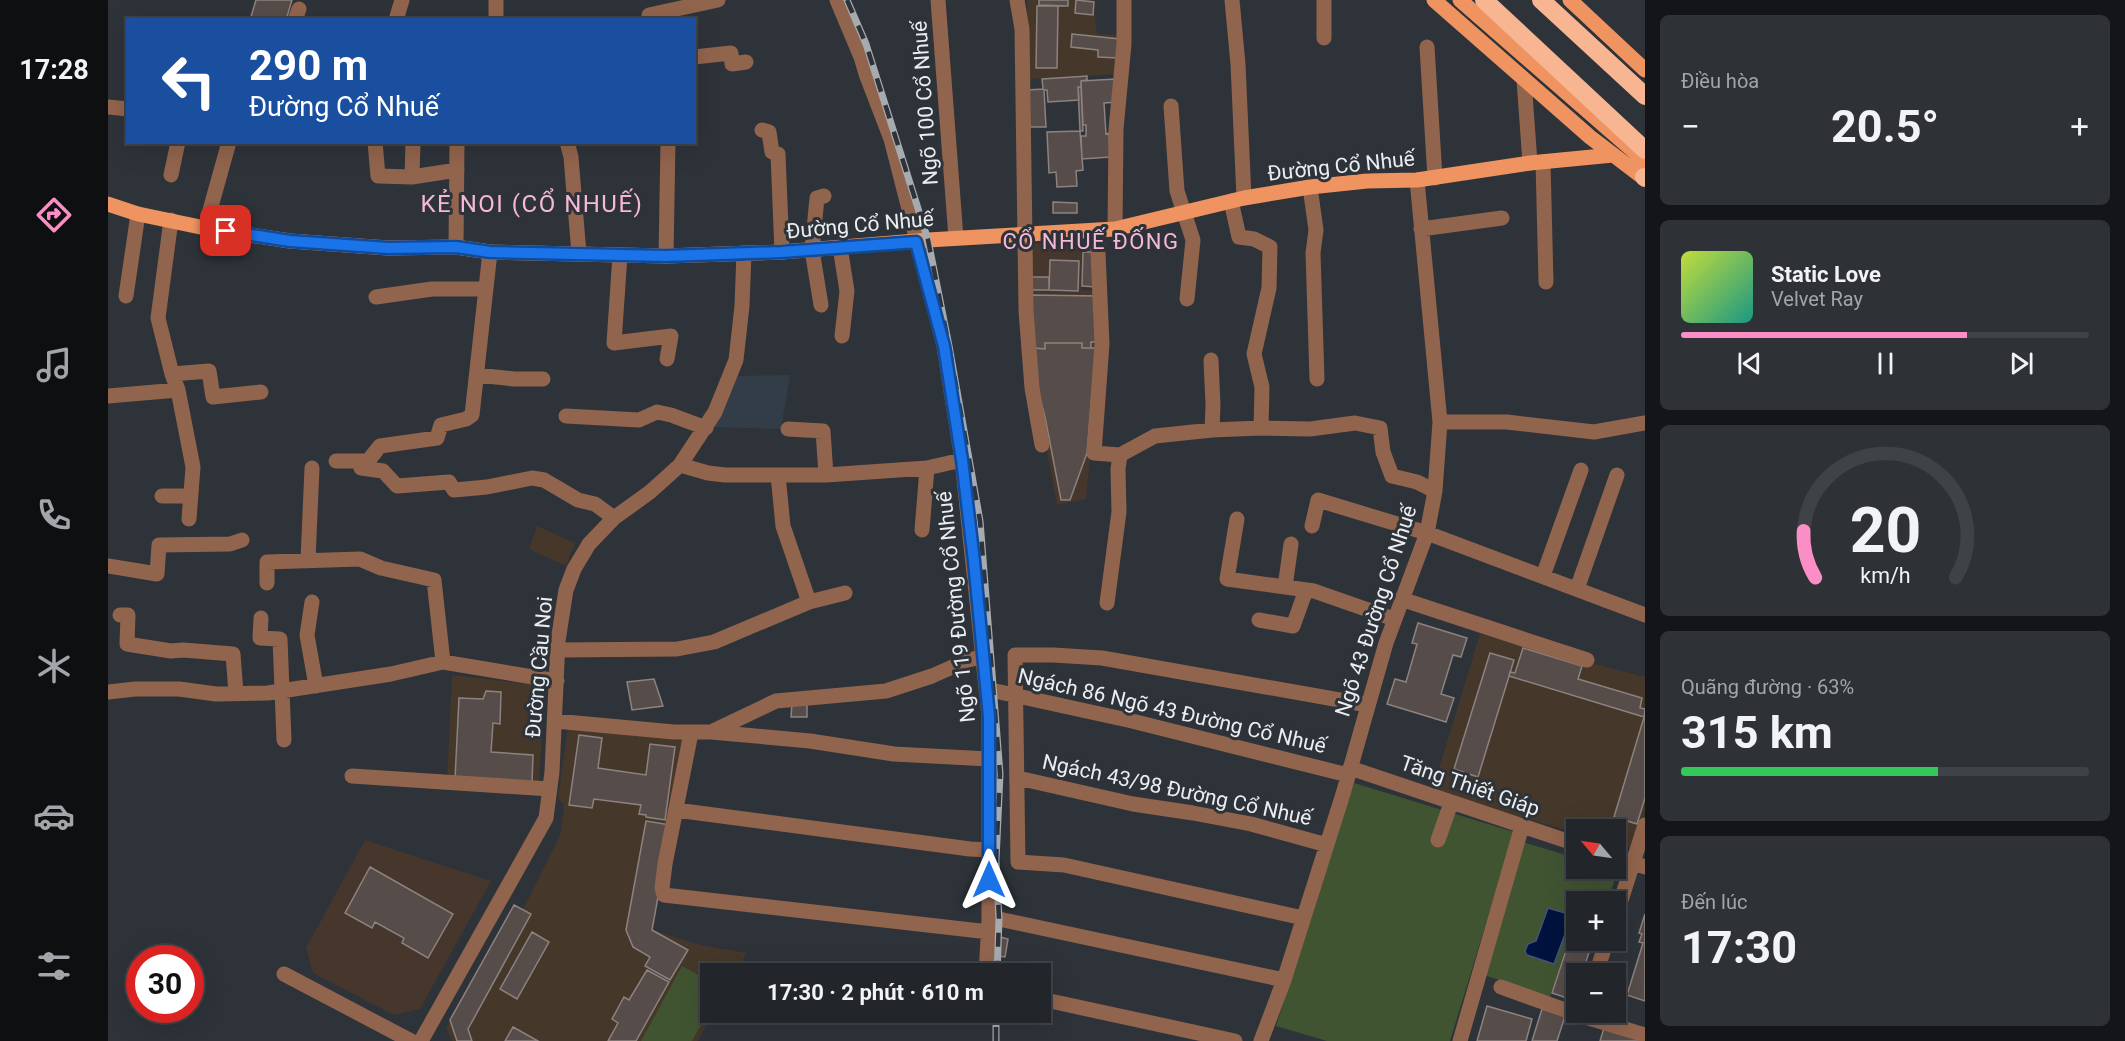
<!DOCTYPE html>
<html lang="vi">
<head>
<meta charset="utf-8">
<style>
	:root { --surface:#22262b; --page:#2e3237; --text:#f1f3f6; --muted:#a2a5a9; --line:#3f4347; --accent:#fb8fc5 }
	body { margin:0; font-family:Roboto,sans-serif; background:var(--page); color:var(--text); height:100vh; display:flex; flex-direction:column; font-size:22px; white-space:nowrap }
	* { box-sizing:border-box; margin:0 }
	p { font-size:20px; color:var(--muted) }
	.icon { flex:none; width:33px; height:33px; fill:none; stroke:currentColor; stroke-width:2; stroke-linecap:round; stroke-linejoin:round }
	.map { position:relative; flex:1; overflow:hidden }
	.drawer { display:flex; flex-direction:column; gap:15px; padding:15px; background:#131518; width:480px }
	.drawer>* { flex:none }
	.banner { position:absolute; left:18px; top:18px; width:570px; height:126px; border-radius:0px; box-shadow:0 6px 24px #0002,0 0 0 2px var(--line); background:#1a4fa0; color:#fff; overflow:hidden }
	.needle { width:39px; rotate:299deg }
	.buttons { position:absolute; left:1458px; top:819px; display:grid; gap:12px }
	.buttons a { display:grid; place-items:center; width:60px; height:60px; border-radius:0px; background:var(--surface); box-shadow:0 6px 24px #0002,0 0 0 2px var(--line); font-size:30px }
	.speed { position:absolute; left:18px; top:945px; display:flex; gap:12px; font-size:30px; font-weight:700; text-align:center }
	.speed>* { display:grid; place-content:center; width:78px; height:78px; border-radius:50%; background:var(--surface); box-shadow:0 6px 24px #0002,0 0 0 2px var(--line); line-height:1 }
	.speed .limit { border:9px solid #d22; background:#fff; color:#111 }
	.pin { position:absolute; display:grid; place-items:center; width:51px; height:51px; color:#fff; margin:-26px; border-radius:12px; box-shadow:0 3px 9px #0006 }
	.me { position:absolute; width:66px; margin:-33px; rotate:0deg; stroke-linejoin:round; filter:drop-shadow(0 0 4px #0008) }
	.turn { display:flex; align-items:center; gap:21px; height:126px; padding:0 24px; font-size:27px }
	.turn .icon { width:78px; height:78px; stroke-width:2.5 }
	.turn b { display:block; font-size:42px; line-height:51px }
	.big { font-size:45px; font-weight:700; line-height:1.1 }
	.drawer .tile { flex:1; display:flex; flex-direction:column; justify-content:center; gap:9px; min-width:0; padding:0 21px; border-radius:9px; background:var(--page) }
	.drawer .dial { align-items:center; gap:0 }
	.dial svg { height:156px; overflow:visible; fill:none; stroke:var(--line); stroke-width:7; stroke-linecap:round; text-anchor:middle }
	.dial text { fill:var(--text); stroke:none }
	.song { display:flex; align-items:center; gap:18px }
	.cover { width:72px; height:72px; border-radius:9px; background:linear-gradient(135deg,hsl(70 70% 55%),hsl(170 70% 35%)) }
	.played { height:6px; border-radius:3px; background:linear-gradient(90deg,var(--accent) 70%,var(--line) 70%) }
	.keys { display:flex; justify-content:space-around; direction:ltr }
	.heat { display:flex; justify-content:space-between; align-items:center; font-size:33px; direction:ltr }
	.charge { height:9px; border-radius:4px; background:linear-gradient(90deg,#34c759 63%,var(--line) 0) }
	.trip { position:absolute; left:592px; top:963px; width:351px; height:60px; border-radius:0px; background:var(--surface); box-shadow:0 6px 24px #0002,0 0 0 2px var(--line); font-weight:700; line-height:60px; text-align:center }
	main { display:flex; flex:1; min-height:0 }
	.dock { display:flex; flex-direction:column; width:108px; justify-content:space-around; align-items:center; background:#0e0f11; color:var(--muted) }
	.dock .icon { width:42px; height:42px }
	.dock .on { color:var(--accent) }
	.dock b { font-size:27px; color:var(--text) }
	.map>svg:first-child { display:block }
	.commercial { fill:#46362b }
	.built { fill:#333d48 }
	.education { fill:#453729 }
	.green { fill:#405432 }
	.water { fill:#00123f; stroke:#465475; stroke-width:1.5 }
	.building { fill:#564c49; stroke:#8d827f; stroke-width:1.5 }
	.lines { fill:none; stroke-linecap:round; stroke-linejoin:round }
	.minor { stroke:#91644d; stroke-width:15 }
	.major { stroke:#ef9361; stroke-width:15 }
	.highway { stroke:#f7b592; stroke-width:18 }
	.rail-casing { stroke:#a6abaf; stroke-width:7 }
	.rail { stroke:#2d3339; stroke-width:4.5; stroke-dasharray:14; stroke-linecap:butt }
	.route-casing { stroke:#114b97; stroke-width:15 }
	.route { stroke:#1a73e8; stroke-width:10 }
	.labels { text-anchor:middle; dominant-baseline:central; stroke-width:6; stroke-linejoin:round; paint-order:stroke }
	.street-label { font-size:21px; fill:#eaeef2; stroke:#2d3339 }
	.neighbourhood-label { font-size:22px; letter-spacing:1.5px; fill:#f6b8d5; stroke:#2d3339 }
	.quarter-label { font-size:24px; letter-spacing:1.5px; fill:#f6b8d5; stroke:#2d3339 }
</style>
</head>
<body>
<main>
<nav class="dock">
<b>17:28</b>
<svg class="icon on" aria-label="directions" viewBox="0 0 24 24"><path d="M12 3l9 9-9 9-9-9zM9 14v-3h6M13 9l2 2-2 2"/></svg>
<svg class="icon" aria-label="music" viewBox="0 0 24 24"><path d="M9 18V5l10-2v13"/><circle cx="6" cy="18" r="3"/><circle cx="16" cy="16" r="3"/></svg>
<svg class="icon" aria-label="phone" viewBox="0 0 24 24"><path d="M5 4h4l2 5-3 2q2 4 5 5l2-3 5 2v4C11 20 4 13 5 4z"/></svg>
<svg class="icon" aria-label="climate" viewBox="0 0 24 24"><path d="M12 3v18M4 7l16 10M4 17L20 7"/></svg>
<svg class="icon" aria-label="car" viewBox="0 0 24 24"><path d="M5 17H2v-5l4-1 3-4h7l3 4 3 1v5h-3M9 17h6M6 11h13"/><circle cx="7" cy="17" r="2"/><circle cx="17" cy="17" r="2"/></svg>
<svg class="icon" aria-label="filters" viewBox="0 0 24 24"><path d="M4 7h16M4 17h16"/><circle cx="9" cy="7" r="2"/><circle cx="15" cy="17" r="2"/></svg>
</nav>
<div class="map">
<svg width="1537" height="1041" viewBox="0 0 1537 1041">
	<rect width="100%" height="100%" fill="#2d3339"/>
	<path class="commercial" d="M974,242L973,290L991,291V371L978,499L949,505L924,372L923,244Z
		M257,840L383,881L312,1009L286,1015L205,973L198,948Z"/>
	<path class="built" d="M682,375L673,429L603,427L626,376Z"/>
	<path class="education" d="M919,0H985L989,34L1014,35L1011,74L920,79Z
		M429,526L467,543L458,566L421,549Z
		M1372,634L1537,677V812L1525,849L1508,844V830H1468V833L1324,791Z
		M344,675L437,686L431,785L339,779Z
		M460,725L580,735L544,930L592,945L639,953L627,973L603,974V1012L605,1013L590,1041H344L338,1028L406,905L415,909L452,836L456,805L450,798Z"/>
	<path class="green" d="M1246,783L1406,832L1342,1041H1219L1168,1026Z
		M1414,842L1468,858V868L1510,869L1500,901L1468,902V916L1442,997L1376,975Z
		M574,966L603,982V1006L584,1041H533Z"/>
	<path class="water" d="M1440,908L1464,915L1446,964L1419,955L1417,951L1420,944L1428,941Z"/>
	<path class="building" d="M148,0H184L178,20H142Z
		M931,0H960V6L931,5Z
		M968,0L986,2L985,15L967,13Z
		M929,6H950L949,68H928Z
		M964,34L1012,39L1010,58L990,57V50L963,47Z
		M979,76V80L973,81V87H970L971,100L940,102L939,90H936L938,127H922L920,90L935,89L934,79Z
		M1008,79L1009,102L996,103L998,134L1001,133L1002,157L974,159L973,136H978V125H975L973,81Z
		M970,87H973L975,131H972Z
		M972,131L975,170L968,171L969,186L949,187L948,172L941,173L939,132Z
		M945,202L969,203V213H945Z
		M975,252H989L988,287L974,286Z
		M942,260L971,261L970,291L941,290Z
		M923,277H941V290H923Z
		M922,295L991,296L990,342H983V348H974V343H937V349L927,348Z
		M937,343H974V348H988L979,453L962,500H953L937,417L926,375L927,348L937,349Z
		M1310,623L1359,638L1353,657L1345,655L1333,694L1346,698L1338,722L1279,704L1287,679L1298,682L1309,644L1304,643Z
		M1415,648L1474,666L1470,679L1534,698L1532,708L1537,709L1536,717L1401,676L1402,672L1407,673Z
		M1382,653L1406,660L1370,777L1346,769Z
		M546,679L555,706L524,710L519,682Z
		M378,691L393,692L392,724L385,723L383,752L425,755L424,783L347,779L351,698L375,699Z
		M699,699V717H683L684,702Z
		M1537,714V798L1529,824L1506,817Z
		M471,735L494,738L490,768L538,775L542,744L567,747L557,820L538,817V815L531,814L533,805L486,799L484,808L461,805Z
		M538,821L563,825L544,930L580,950L562,980L537,966L542,957L525,947L518,930Z
		M262,867L345,914L320,958L294,943L296,938L267,922L264,928L237,913Z
		M406,905L423,914L360,1029L364,1041H349L342,1020Z
		M1537,914V1001L1519,995L1535,943L1531,942L1534,934L1531,933Z
		M1468,920V940H1485L1474,974H1468V989L1465,1000L1444,993Z
		M424,932L441,942L409,999L392,989Z
		M892,937L900,939L897,957L891,956Z
		M539,970L561,982L528,1041H500L510,1023L504,1019L516,997L521,1000Z
		M1379,1006L1424,1019L1418,1041H1369Z
		M1434,1009L1457,1016L1449,1041H1424Z
		M405,1027L430,1041H397Z
		M1496,1028L1537,1041H1492Z"/>
	<g class="lines">
		<path class="minor" d="M388,0V20
			M729,0L753,57L758,74L783,139L836,346L854,460L881,716V921L878,974
			M830,0L848,238
			M909,0L914,29L918,311L924,388L934,445
			M1124,0L1130,64L1136,198
			M1216,0V38
			M541,15L610,0
			M187,20L191,9
			M288,20L294,0
			M1319,47L1327,178
			M586,57L623,53L624,64L638,62
			M1416,80L1422,163
			M1063,106L1069,191L1085,240L1079,299
			M0,107L20,109
			M654,130L661,132L664,152L670,154L674,252
			M267,142L270,176L304,177
			M305,142L304,177L349,170
			M459,142L463,157L471,254
			M1435,162L1438,282
			M63,175L70,142
			M1202,187L1208,230L1205,253L1209,379
			M1123,201L1131,237L1146,239L1162,247L1161,288L1146,354L1154,387L1153,428
			M63,220L50,318L64,374L70,390L85,467L81,519
			M97,228L121,142
			M1007,229L1008,129L1016,44V0
			M1313,229L1394,218
			M989,230L994,344L986,453L1012,455L1047,436L1104,430L1153,428L1202,429L1247,423L1272,428L1275,452L1284,476L1309,482L1327,491
			M348,247L349,142
			M732,247L739,291L734,336
			M512,255L506,343L563,336L559,359
			M558,256L560,142
			M18,296L30,214
			M268,297L324,289H378
			M713,305L704,250L709,198L716,196
			M1103,360L1105,405L1104,430
			M64,374L101,371L105,397L153,392
			M369,375L406,379H435
			M0,396L70,390
			M458,416L531,420L549,412L563,415L598,428
			M1332,422H1399L1486,432L1537,423
			M680,429L715,431L718,475
			M228,461H260L272,446L329,438L333,425L358,419L364,415L382,252
			M251,462L253,468L275,471L289,486L341,482L346,490L379,487L424,478L436,480L470,500L487,504L506,518
			M572,465L600,473L617,475H718L819,468L854,460
			M670,475L675,526L701,602
			M54,496H81
			M1129,519L1119,579L1206,591L1286,619
			M1204,526L1210,500L1319,533L1537,615
			M814,530L819,468
			M200,560L204,468
			M0,566L49,574L51,545L122,544L134,540
			M1435,576L1473,470
			M159,583V562L252,559L273,568L326,580L335,662
			M1177,587L1183,544
			M1469,589L1509,475
			M1293,599L1479,660
			M204,602L199,635L208,686
			M999,603L1011,512L1010,469L1012,455
			M12,615H20L19,644L63,651L75,650L125,654L128,693
			M153,618L152,638L172,639L176,740
			M1151,620L1185,626L1198,590
			M450,650L569,649L606,642L701,602L737,593
			M878,689L1024,721L1240,775
			M0,692L27,689H71L108,694L160,693L283,674L335,662L449,681
			M447,721L566,732H603L702,741L786,754L881,759
			M603,732L668,701L778,691L824,676L860,660L874,657
			M583,733L557,864L554,888L556,895L881,932
			M1242,768L1468,844
			M244,776L442,789
			M910,778L1025,804L1085,813L1143,824L1219,845
			M568,810L862,849L881,850
			M1330,840L1343,803
			M1508,857L1537,867
			M1508,916L1537,825
			M1195,918L956,865L910,862L907,655H945L994,658L1260,705
			M891,919L1176,980
			M176,974L303,1041
			M1488,974L1499,940
			M1393,987L1474,1016L1475,1012
			M933,999L1127,1041
			M1474,1016L1537,1035
			M313,1041L438,818L444,772L450,641L458,590L466,569L481,544L506,518L542,492L572,465L607,412L628,360L634,306L636,253
			M1153,1041L1176,980L1235,794L1278,643L1319,533L1327,491L1332,422L1309,180
			M1352,1041L1414,826"/>
		<path class="major" d="M1326,0L1482,137L1537,179
			M1352,0L1537,161
			M1462,0L1537,70
			M0,204L30,214L97,228L182,241L280,248L348,247L382,252L558,256L674,252L820,240L1007,229L1136,198L1202,187L1259,181L1309,180L1422,163L1505,155"/>
		<path class="highway" d="M1376,0L1537,150
			M1433,0L1537,96
			M1536,177L1537,178"/>
		<g class="rail-casing">
			<path id="rail" d="M739,0L758,44L820,240L841,346L872,521L892,774L888,860L891,919L889,974
				M888,1041V1012"/>
		</g>
		<use href="#rail" class="rail"/>
	</g>
	<g class="lines">
		<g class="route-casing">
			<path id="route" d="M118,231L182,241L280,248L348,247L382,252L558,256L674,252L808,242L836,346L854,460L866,561L881,716V880"/>
		</g>
		<use href="#route" class="route"/>
	</g>
	<g class="labels">
		<g class="street-label">
			<text transform="translate(817 103) rotate(-94)">Ngõ 100 Cổ Nhuế</text>
			<text transform="translate(1233 166) rotate(-6)">Đường Cổ Nhuế</text>
			<text transform="translate(752 225) rotate(-5)">Đường Cổ Nhuế</text>
			<text transform="translate(848 607) rotate(-96)">Ngõ 119 Đường Cổ Nhuế</text>
			<text transform="translate(1268 611) rotate(-72)">Ngõ 43 Đường Cổ Nhuế</text>
			<text transform="translate(431 667) rotate(-85)">Đường Cầu Noi</text>
			<text transform="translate(1064 711) rotate(13)">Ngách 86 Ngõ 43 Đường Cổ Nhuế</text>
			<text transform="translate(1362 786) rotate(19)">Tăng Thiết Giáp</text>
			<text transform="translate(1069 790) rotate(12)">Ngách 43/98 Đường Cổ Nhuế</text>
		</g>
		<g class="neighbourhood-label">
			<text x="983" y="241">CỔ NHUẾ ĐỐNG</text>
		</g>
		<g class="quarter-label">
			<text x="424" y="204">KẺ NOI (CỔ NHUẾ)</text>
		</g>
	</g>
</svg>
<div class="buttons">
<a><svg class="needle" viewBox="-14 -14 28 28"><path d="M0-13l5 13h-10z" fill="#e53935"/><path d="M0 13l5-13h-10z" fill="#a2a5a9"/></svg></a>
<a>+</a>
<a>−</a>
</div>
<div class="speed"><div class="limit">30</div></div>
<div class="pin" style="left:118px;top:231px;background:#d93025"><svg class="icon" aria-label="arrive" viewBox="0 0 24 24"><path d="M6 21V4h12l-3 4 3 4H6"/></svg></div>
<svg class="me" style="left:881px;top:880px" viewBox="-20 -20 40 40"><path d="M0-17L14 15 0 8-14 15z" fill="#1a73e8" stroke="#fff" stroke-width="4"/></svg>
<div class="trip">17:30 · 2 phút · 610 m</div>
<div class="banner">
<div class="turn"><svg class="icon" aria-label="left" viewBox="0 0 24 24"><path d="M17 20v-9H6M10 6l-5 5 5 5"/></svg><div><b>290 m</b>Đường Cổ Nhuế</div></div>
</div>
</div>
<section class="drawer">
<div class="tile"><p>Điều hòa</p>
<div class="heat"><a>−</a><b class="big">20.5°</b><a>+</a></div>
</div>
<div class="tile">
<div class="song"><i class="cover"></i><div><b>Static Love</b><p>Velvet Ray</p></div></div>
<div class="played"></div>
<div class="keys"><svg class="icon" aria-label="previous" viewBox="0 0 24 24"><path d="M18 5L8 12l10 7zM5 5v14"/></svg><svg class="icon" aria-label="pause" viewBox="0 0 24 24"><path d="M8 5v14M16 5v14"/></svg><svg class="icon" aria-label="next" viewBox="0 0 24 24"><path d="M6 5l10 7-10 7zM19 5v14"/></svg></div>
</div>
<div class="tile dial"><svg viewBox="0 0 100 80">
<path d="M14 69A42 42 0 1 1 86 69"/>
<path d="M14 69A42 42 0 0 1 8 45" stroke="#fb8fc5"/>
<text x="50" y="56" font-size="32" font-weight="700">20</text>
<text x="50" y="72" font-size="11">km/h</text>
</svg></div>
<div class="tile"><p>Quãng đường · 63%</p><b class="big">315 km</b><div class="charge"></div></div>
<div class="tile"><p>Đến lúc</p><b class="big">17:30</b></div>
</section>
</main>
</body>
</html>
